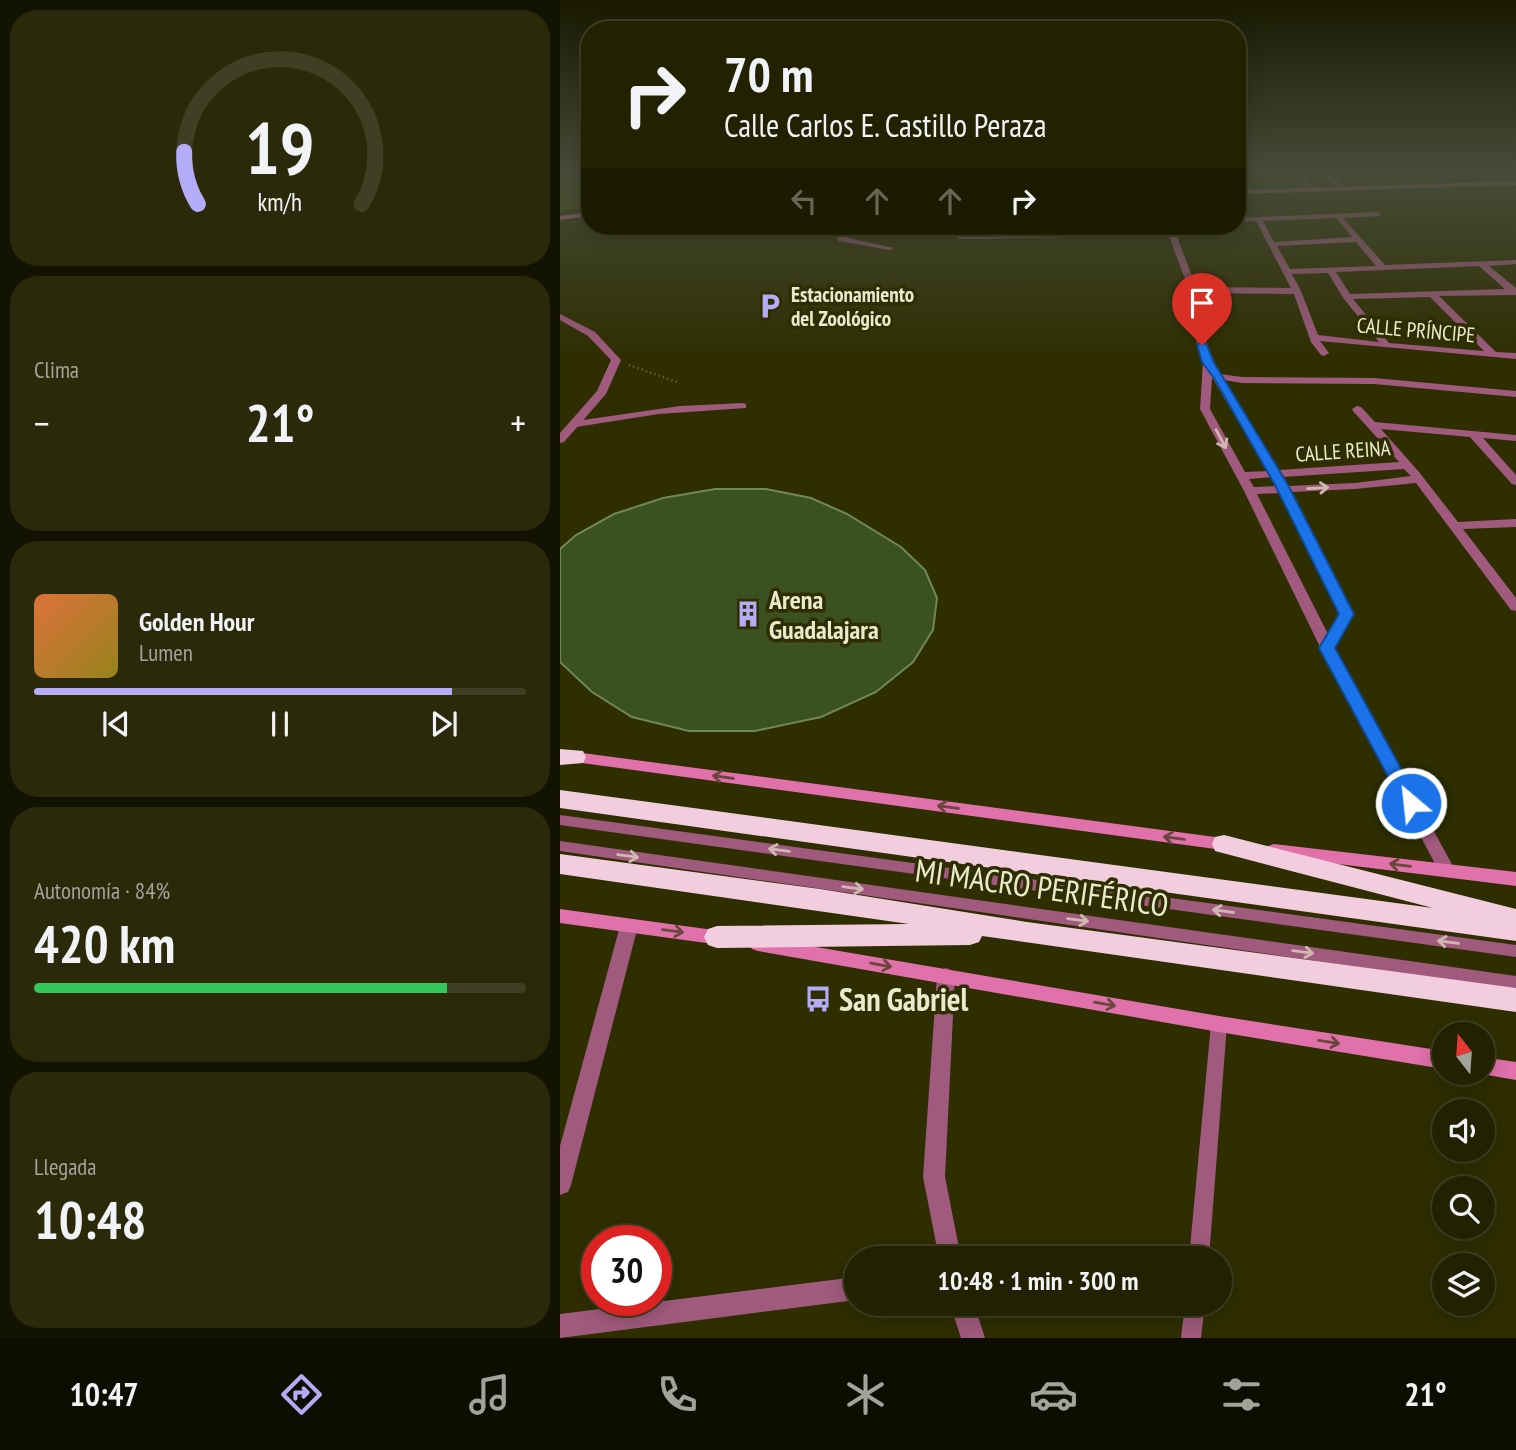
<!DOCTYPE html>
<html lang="es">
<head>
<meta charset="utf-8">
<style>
	:root { --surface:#222201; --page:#2a2a0b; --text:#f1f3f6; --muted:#a2a499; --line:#3f3f23; --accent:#b5acf8 }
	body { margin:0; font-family:"PT Sans Narrow",sans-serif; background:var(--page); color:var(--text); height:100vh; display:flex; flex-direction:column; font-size:26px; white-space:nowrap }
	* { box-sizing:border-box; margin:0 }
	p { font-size:23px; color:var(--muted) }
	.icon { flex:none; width:38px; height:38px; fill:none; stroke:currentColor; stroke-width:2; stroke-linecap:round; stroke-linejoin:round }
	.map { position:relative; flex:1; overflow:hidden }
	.details { display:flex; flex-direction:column; gap:10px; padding:10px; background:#131301; width:560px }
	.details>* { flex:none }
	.guide { position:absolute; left:21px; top:21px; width:665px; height:214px; border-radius:28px; box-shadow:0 4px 18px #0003,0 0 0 2px var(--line); background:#222201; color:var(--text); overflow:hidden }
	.needle { width:46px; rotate:343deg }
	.tools { position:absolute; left:872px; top:1022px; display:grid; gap:14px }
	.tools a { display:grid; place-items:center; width:63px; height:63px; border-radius:50%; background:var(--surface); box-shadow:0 4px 18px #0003,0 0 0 2px var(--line); font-size:35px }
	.speed { position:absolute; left:21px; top:1225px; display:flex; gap:14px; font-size:35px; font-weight:700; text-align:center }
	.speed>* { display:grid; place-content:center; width:91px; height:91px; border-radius:50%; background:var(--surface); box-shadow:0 4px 18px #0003,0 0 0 2px var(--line); line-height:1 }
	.speed .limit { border:10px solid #d22; background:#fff; color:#111 }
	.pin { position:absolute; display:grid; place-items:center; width:60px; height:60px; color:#fff; margin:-72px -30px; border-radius:50% 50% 50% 0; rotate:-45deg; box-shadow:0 0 7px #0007 }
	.pin .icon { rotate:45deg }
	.me { position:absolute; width:77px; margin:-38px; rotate:332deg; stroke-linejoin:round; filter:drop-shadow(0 0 5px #0008) }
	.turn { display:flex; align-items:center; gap:24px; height:147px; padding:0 28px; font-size:32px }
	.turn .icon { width:91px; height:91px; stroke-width:2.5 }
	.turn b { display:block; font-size:49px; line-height:60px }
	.lanes { display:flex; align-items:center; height:66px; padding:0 28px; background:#0003; justify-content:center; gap:35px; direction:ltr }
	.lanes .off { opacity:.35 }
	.big { font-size:52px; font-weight:700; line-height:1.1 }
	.details .card { flex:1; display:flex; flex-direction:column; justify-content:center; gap:10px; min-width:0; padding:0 24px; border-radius:28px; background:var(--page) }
	.details .dial { align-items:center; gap:0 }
	.dial svg { height:182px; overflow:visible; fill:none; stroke:var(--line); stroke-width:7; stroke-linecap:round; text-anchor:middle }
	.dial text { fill:var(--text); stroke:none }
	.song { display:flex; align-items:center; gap:21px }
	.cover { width:84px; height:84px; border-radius:10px; background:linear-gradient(135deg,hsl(20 70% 55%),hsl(50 70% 35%)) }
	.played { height:7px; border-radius:4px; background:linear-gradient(90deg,var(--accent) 85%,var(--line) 85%) }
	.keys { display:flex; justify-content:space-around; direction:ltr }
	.heat { display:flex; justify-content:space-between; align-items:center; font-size:38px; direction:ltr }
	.charge { height:10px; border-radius:5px; background:linear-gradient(90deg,#34c759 84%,var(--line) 0) }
	.trip { position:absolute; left:284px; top:1246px; width:388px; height:70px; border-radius:35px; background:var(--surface); box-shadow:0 4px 18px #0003,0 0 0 2px var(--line); font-weight:700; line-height:70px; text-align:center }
	.tabs { display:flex; height:112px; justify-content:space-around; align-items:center; background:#0e0e00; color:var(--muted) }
	.tabs .icon { width:49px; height:49px }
	.tabs .on { color:var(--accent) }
	.tabs b { font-size:32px; color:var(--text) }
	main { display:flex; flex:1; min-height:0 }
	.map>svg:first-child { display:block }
	.green { fill:#4d4d0f }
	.building { fill:#3c5121; stroke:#708856; stroke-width:2 }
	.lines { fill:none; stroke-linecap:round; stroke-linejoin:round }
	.path { stroke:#73734c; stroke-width:2.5; stroke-dasharray:1 3.5; stroke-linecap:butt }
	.lane { fill:#9f5a7d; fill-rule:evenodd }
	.street { fill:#9f5a7d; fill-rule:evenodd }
	.secondary { fill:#e071ab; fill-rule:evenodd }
	.highway { fill:#f1cddd; fill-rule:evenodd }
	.oneway { stroke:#d0b8b2 }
	.oneway2 { stroke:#6c453c }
	.route { fill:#1a73e8; stroke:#114b97; stroke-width:2 }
	.labels { text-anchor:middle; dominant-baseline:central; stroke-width:7; stroke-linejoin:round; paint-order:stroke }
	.far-poi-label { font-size:21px; font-weight:bold; fill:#eaebce; stroke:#2e2e01; text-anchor:start }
	.far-street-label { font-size:21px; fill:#eaebce; stroke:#2e2e01 }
	.poi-label { font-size:26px; font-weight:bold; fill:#eaebce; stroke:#2e2e01; text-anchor:start }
	.near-street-label { font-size:32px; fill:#eaebce; stroke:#2e2e01 }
	.near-poi-label { font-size:32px; font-weight:bold; fill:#eaebce; stroke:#2e2e01; text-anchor:start }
</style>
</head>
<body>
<main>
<section class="details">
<div class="card dial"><svg viewBox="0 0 100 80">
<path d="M14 69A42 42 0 1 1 86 69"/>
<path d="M14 69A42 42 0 0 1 8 46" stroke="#b5acf8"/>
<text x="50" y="56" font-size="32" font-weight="700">19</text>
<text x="50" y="72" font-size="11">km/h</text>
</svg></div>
<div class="card"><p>Clima</p>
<div class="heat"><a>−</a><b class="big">21°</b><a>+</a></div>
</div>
<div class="card">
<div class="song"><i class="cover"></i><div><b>Golden Hour</b><p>Lumen</p></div></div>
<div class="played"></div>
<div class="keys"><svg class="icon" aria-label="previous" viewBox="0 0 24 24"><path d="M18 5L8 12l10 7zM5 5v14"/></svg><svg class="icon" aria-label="pause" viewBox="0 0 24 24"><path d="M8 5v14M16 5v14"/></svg><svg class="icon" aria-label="next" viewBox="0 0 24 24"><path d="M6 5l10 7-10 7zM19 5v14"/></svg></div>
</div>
<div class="card"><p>Autonomía · 84%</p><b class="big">420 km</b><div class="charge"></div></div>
<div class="card"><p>Llegada</p><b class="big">10:48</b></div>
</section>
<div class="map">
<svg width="956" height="1338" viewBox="0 0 956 1338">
	<rect width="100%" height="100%" fill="#2e2e01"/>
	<path class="green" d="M0,170H30V207L0,211Z"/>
	<path class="building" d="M155,489H206L251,498L287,514L341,547L365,570L377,598L373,630L353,662L316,692L261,717L195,731H129L72,717L32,692L0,662V549L16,535L54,514L103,498Z"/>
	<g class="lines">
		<path class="path" d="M69,365L120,383"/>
		<path class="lane" d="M758,170H765L787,189L782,190Z
			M395,226H401L403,235L565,232L568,234L565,236L400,239L397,237Z
			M183,403L186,404V408L99,414L16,427L11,424L16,421L120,406Z
			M0,815L956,945V957L0,825Z
			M0,841L956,976V990L0,851Z
			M659,1017L665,1019L667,1024L649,1258H629L651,1024L653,1019Z
			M625,1304H645L641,1338H621Z"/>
		<path class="street" d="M729,170H736L756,189V191H752Z
			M677,175L694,191V193H690L677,181Z
			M817,212L821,214L820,216L783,218L825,265L956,260V264L929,266L956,288V295L879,296L936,352L956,353V359L760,341L769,353L764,356L761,355L751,342L734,294L637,293L647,345L660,374L682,377L814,378L956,391V397L814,384L682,383L664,380L719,470L839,462L793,411L792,409L797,406L801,407L815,422L956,435V441L923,438L956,475V485L952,484L910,437L821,429L859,472L898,522L956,519V527L903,529L956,598V611L951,610L856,483L795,489L731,492L793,614L774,647L895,870L893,875L887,876L881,875L760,647L684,491L640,409L643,362L637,345L627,284L605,226H613L636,287L731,288L696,221L677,222V218ZM776,218L792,237L714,242L703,221ZM796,242L816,266L730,269L717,246ZM919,266L945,289L790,294L776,272ZM768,273L784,299L819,342L758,335L741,291L732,274ZM870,297L924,351L829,343L793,299ZM652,378L653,379L708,471L685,472L650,409ZM844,469L851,476L795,483L728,486L723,477ZM712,477L717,486L694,487L689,479ZM720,493L779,614L768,634L697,494Z
			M272,226H280L284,237L334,248L330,250L278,241Z
			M321,226H343C338,230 326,230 321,226Z
			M0,314L35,332L61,360L46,394L4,442L0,443V433L37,391L51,360L28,336L0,320Z
			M69,919L75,921L78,926L11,1185L8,1192L0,1195V1146L60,926L63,921Z
			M386,968L393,971L395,976L385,1177L401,1258H379L363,1177L377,976L379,971Z
			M296,1277V1300L0,1338V1314Z
			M390,1304H414L425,1338H401Z"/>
		<path class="secondary" d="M956,181V185L677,194V190Z
			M30,212V216L0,220V216Z
			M0,750L670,839L676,841L678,845L676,849L670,851L0,760Z
			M714,844L956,872V886L714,856L708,854L706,850L708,846Z
			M0,909L161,931L167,933L170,938L167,943L161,945L0,923Z
			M198,937L659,1016L884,1051V1069L659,1032L198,951L192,949L189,944L192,939Z
			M922,1057L956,1062V1080L916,1073H922Z"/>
		<path class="highway" d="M0,749L23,751L26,757L23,763L0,765Z
			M0,790L873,908L655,851L652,844L655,837L664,835L956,909V941L0,808Z
			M0,854L260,889L467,922L956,988V1012L422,936L419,942L410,945L157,948L148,945L144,937L148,929L157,926L349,924L0,874Z"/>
	</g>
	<defs><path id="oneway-shaft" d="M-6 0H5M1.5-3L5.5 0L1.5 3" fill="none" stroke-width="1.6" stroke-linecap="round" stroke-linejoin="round" transform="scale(1.75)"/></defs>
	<g class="oneway">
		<use href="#oneway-shaft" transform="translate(661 439) rotate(62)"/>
		<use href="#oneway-shaft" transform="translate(758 488) rotate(-3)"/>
		<use href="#oneway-shaft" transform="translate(219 850) rotate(-172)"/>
		<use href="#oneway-shaft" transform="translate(68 856) rotate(8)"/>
		<use href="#oneway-shaft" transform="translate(293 888) rotate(8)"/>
		<use href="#oneway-shaft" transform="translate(663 911) rotate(-172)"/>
		<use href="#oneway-shaft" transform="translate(518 920) rotate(8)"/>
		<use href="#oneway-shaft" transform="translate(888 942) rotate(-172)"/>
		<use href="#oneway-shaft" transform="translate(743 952) rotate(8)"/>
	</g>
	<g class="oneway2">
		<use href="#oneway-shaft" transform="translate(163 777) rotate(-172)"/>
		<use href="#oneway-shaft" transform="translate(388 807) rotate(-172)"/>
		<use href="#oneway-shaft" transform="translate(614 838) rotate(-172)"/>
		<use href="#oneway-shaft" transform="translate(840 865) rotate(-173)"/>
		<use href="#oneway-shaft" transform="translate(113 931) rotate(7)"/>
		<use href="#oneway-shaft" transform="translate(321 965) rotate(10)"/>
		<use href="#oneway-shaft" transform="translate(545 1004) rotate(10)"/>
		<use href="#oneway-shaft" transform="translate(769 1042) rotate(9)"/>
	</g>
	<linearGradient id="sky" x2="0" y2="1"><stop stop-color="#191901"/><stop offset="0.48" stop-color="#464c38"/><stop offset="1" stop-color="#464c38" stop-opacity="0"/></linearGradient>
	<rect width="956" height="357" fill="url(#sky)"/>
	<path class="route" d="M642,342L647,345L653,361L728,485L794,614L775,648L860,803L858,808H845L759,648L779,614L715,485L654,378L642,362L637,345Z"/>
	<defs>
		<g id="parking-bare" transform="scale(2.1)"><path d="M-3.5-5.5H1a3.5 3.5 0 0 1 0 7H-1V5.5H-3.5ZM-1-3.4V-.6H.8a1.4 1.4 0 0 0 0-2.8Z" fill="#b5acf8" stroke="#2e2e01" stroke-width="2.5" paint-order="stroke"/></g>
		<g id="building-bare" transform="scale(2.1)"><path d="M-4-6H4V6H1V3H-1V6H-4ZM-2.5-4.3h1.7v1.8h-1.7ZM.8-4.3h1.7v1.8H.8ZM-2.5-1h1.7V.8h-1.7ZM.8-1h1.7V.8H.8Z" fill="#b5acf8" stroke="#2e2e01" stroke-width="2.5" paint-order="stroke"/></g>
		<g id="bus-bare" transform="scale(2.1)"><path d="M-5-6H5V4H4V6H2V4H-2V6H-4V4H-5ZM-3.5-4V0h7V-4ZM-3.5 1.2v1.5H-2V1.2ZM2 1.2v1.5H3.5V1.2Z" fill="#b5acf8" stroke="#2e2e01" stroke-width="2.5" paint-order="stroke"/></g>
	</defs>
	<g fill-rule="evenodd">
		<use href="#parking-bare" x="210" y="306"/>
		<use href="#building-bare" x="188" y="614"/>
		<use href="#bus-bare" x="258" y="999"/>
	</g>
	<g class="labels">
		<g class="far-poi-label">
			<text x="231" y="294">Estacionamiento<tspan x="231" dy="24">del Zoológico</tspan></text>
		</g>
		<g class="far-street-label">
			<text transform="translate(856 330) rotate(5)">CALLE PRÍNCIPE</text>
			<text transform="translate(783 451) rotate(-4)">CALLE REINA</text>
		</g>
		<g class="poi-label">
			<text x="209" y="599">Arena<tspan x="209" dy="30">Guadalajara</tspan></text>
		</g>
		<g class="near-street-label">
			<text transform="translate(482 887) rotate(8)">MI MACRO PERIFÉRICO</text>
		</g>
		<g class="near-poi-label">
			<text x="279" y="999">San Gabriel</text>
		</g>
	</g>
</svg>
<div class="tools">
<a><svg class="needle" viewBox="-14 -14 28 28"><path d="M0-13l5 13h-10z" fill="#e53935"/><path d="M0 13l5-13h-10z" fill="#a2a499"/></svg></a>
<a><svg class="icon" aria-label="sound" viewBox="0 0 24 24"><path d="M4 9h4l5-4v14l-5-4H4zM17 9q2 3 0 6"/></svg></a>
<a><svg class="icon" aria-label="search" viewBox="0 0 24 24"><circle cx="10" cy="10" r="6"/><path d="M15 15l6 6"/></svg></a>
<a><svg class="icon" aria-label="layers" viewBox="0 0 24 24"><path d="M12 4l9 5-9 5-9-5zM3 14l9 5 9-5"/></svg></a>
</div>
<div class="speed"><div class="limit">30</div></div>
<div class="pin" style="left:642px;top:345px;background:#d93025"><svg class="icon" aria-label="arrive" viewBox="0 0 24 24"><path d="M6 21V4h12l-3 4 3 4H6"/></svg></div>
<svg class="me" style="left:851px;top:803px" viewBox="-20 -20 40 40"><circle r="17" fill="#1a73e8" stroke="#fff" stroke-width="3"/><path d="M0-11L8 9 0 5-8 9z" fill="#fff"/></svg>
<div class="trip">10:48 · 1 min · 300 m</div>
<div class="guide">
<div class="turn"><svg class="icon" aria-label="right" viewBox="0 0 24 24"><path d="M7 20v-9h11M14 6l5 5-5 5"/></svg><div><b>70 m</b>Calle Carlos E. Castillo Peraza</div></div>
<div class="lanes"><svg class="icon off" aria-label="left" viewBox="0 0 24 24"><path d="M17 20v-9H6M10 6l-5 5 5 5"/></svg><svg class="icon off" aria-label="ahead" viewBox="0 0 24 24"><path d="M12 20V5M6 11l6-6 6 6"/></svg><svg class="icon off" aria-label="ahead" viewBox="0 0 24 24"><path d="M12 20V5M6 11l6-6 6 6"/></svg><svg class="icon" aria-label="right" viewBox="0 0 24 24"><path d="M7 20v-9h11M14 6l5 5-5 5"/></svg></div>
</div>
</div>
</main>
<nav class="tabs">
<b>10:47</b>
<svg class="icon on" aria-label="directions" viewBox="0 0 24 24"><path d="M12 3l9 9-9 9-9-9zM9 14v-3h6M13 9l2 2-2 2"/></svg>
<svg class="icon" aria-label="music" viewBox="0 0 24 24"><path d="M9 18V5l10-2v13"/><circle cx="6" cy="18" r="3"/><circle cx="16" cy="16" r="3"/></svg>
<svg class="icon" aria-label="phone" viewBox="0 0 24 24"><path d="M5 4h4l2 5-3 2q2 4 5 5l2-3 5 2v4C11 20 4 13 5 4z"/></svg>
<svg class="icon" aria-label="climate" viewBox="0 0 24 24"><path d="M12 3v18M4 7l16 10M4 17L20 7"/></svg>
<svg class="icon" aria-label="car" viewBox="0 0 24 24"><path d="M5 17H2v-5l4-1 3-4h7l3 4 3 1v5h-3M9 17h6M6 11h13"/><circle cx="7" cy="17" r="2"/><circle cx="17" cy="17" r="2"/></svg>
<svg class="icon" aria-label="filters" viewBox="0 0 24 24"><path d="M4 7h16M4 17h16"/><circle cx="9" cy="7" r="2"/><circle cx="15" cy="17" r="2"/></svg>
<b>21°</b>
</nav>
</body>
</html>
